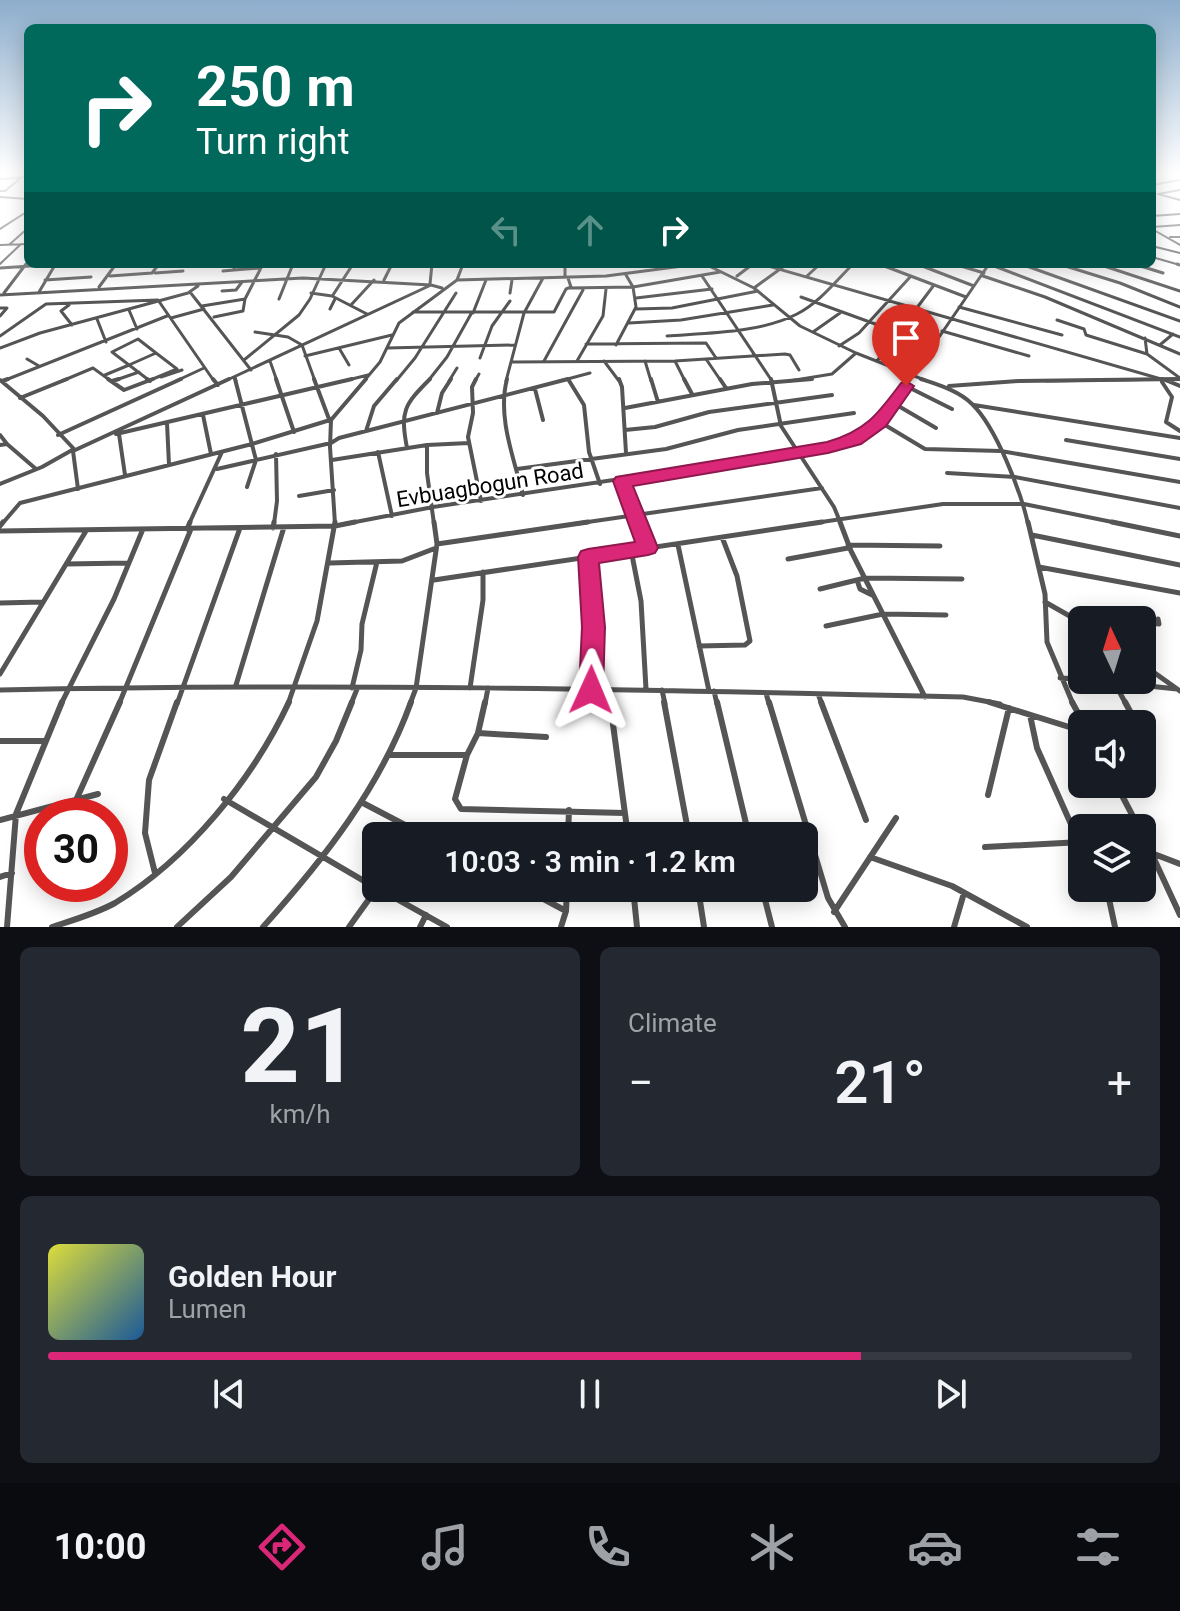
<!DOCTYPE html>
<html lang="en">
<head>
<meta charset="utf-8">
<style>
	:root { --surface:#171b24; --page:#242831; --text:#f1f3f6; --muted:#9ea1a6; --line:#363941; --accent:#db2777 }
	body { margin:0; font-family:Roboto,sans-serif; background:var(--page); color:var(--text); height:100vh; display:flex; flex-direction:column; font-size:30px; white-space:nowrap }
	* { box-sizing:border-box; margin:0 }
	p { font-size:26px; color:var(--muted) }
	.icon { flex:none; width:44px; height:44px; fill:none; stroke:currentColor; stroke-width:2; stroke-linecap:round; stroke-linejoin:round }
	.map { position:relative; height:927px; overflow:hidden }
	.drawer { display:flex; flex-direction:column; gap:20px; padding:20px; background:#0d0f14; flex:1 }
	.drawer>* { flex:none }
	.hud { position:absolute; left:24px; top:24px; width:1132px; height:244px; border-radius:12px; box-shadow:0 4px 20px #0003; background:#00695c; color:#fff; overflow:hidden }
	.needle { width:52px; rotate:356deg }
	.controls { position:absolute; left:1068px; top:606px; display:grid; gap:16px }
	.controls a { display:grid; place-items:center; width:88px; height:88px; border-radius:12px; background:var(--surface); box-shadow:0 4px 20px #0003; font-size:40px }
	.speed { position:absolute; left:24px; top:798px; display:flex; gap:16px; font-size:40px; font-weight:700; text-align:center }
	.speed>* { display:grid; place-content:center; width:104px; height:104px; border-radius:50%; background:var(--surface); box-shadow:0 4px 20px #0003; line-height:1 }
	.speed .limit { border:12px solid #d22; background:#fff; color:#111 }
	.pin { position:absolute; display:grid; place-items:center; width:68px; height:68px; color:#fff; margin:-82px -34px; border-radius:50% 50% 50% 0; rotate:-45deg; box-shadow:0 0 8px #0007 }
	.pin .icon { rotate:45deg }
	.me { position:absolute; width:88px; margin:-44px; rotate:1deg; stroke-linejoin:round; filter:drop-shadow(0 0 6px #0008) }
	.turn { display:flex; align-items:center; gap:28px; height:168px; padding:0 40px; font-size:36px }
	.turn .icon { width:104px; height:104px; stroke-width:2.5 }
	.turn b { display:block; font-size:56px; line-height:68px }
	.lanes { display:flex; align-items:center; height:76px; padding:0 40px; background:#0003; justify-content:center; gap:40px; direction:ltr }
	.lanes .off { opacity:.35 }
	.big { font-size:60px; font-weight:600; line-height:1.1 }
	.drawer .tile { flex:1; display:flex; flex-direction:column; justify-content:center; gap:12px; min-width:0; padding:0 28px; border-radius:12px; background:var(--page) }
	.drawer .dial { align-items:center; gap:0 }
	.dial b { font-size:104px; line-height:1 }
	.song { display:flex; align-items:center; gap:24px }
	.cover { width:96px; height:96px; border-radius:12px; background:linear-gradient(135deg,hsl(60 70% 55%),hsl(210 70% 35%)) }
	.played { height:8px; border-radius:4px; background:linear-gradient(90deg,var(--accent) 75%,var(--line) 75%) }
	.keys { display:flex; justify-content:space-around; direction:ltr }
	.heat { display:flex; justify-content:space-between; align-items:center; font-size:44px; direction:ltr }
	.drawer .tiles { flex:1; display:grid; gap:20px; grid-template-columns:1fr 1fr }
	.tile:last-child { grid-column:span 2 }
	.trip { position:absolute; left:362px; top:822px; width:456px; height:80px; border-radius:12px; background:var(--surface); box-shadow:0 4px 20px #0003; font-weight:600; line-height:80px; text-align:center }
	.menu { display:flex; height:128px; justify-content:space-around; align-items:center; background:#090b0e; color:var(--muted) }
	.menu .icon { width:56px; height:56px }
	.menu .active { color:var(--accent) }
	.menu b { font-size:36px; color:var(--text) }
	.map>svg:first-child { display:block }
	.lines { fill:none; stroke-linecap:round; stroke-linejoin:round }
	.street-far4 { stroke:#555; stroke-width:2 }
	.street-far3 { stroke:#555; stroke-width:3 }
	.street-far2 { stroke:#555; stroke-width:4 }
	.street-far1 { stroke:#555; stroke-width:5 }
	.street { stroke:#555; stroke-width:6 }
	.route { fill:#db2777; stroke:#8e194d; stroke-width:2 }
	.labels { text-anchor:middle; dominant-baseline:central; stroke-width:6; stroke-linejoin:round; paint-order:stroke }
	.street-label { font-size:22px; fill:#000; stroke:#fff }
</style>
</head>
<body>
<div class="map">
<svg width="1180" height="927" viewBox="0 0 1180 927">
	<rect width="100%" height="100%" fill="#fff"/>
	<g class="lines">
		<path class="street-far4" d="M1152,174L1156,173
			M0,179L28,177
			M1152,185L1180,180
			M1180,190L1158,194L1180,200
			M0,191H5L27,173
			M0,197L28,199
			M1152,216L1180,214
			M1152,227L1180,225
			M0,229L28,211
			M1152,229L1180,245
			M1170,237H1180
			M10,244L28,228
			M0,245L28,244
			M1152,246L1180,253
			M1152,257L1180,265
			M0,264L21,244
			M705,264L709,266
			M761,264L768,266
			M879,264L884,266
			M917,264L922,266
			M954,264L961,266
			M989,264L994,266
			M1021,264L1027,266
			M1059,264L1065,266
			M1098,264L1104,266
			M1134,264L1140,266
			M25,266L28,262
			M30,266L61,264
			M683,266L698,264
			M750,266L753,264
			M784,266L787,264"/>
		<path class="street-far3" d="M234,264V270L261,268
			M565,264V277
			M705,264L754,288L800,326L856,353L927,381
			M761,264L1168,381
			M879,264L966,297
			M917,264L974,286
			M954,264L984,273
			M989,264L1180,337
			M1021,264L1180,321
			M1059,264L1120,283L1180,307
			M1098,264L1180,291
			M1134,264L1163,273
			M1177,264L1180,265
			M0,268L61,264
			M223,271L234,270
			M155,273L183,271
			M626,275L633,287L720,272
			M110,276L152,273L159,264
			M702,276L772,381
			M737,276L753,264
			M807,276L820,264
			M983,276L1045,297L1180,354
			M45,280L91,277
			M384,280L392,264
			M457,280L606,276L698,264
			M430,284L432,264
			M99,287L116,264
			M568,288L633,287L636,307L616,345
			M754,288L787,264
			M222,291L236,290L242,282
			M39,292L55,265
			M190,292L251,370
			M4,293L26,264
			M311,293L332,296L367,314
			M510,293L512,280
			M0,295L303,278L431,285
			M333,295L353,264
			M801,297L933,345
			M636,298L712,289
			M279,299L293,264
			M69,305L61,311L72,325
			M351,305L374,280
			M202,306L245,299
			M959,307L1062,335
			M0,308H7L0,316
			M330,309L335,299
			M636,309L672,308L758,291
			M129,310L137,329
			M413,312H554L566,289L571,287L568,278
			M473,313L486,280
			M214,317L243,311L245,299L263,264
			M171,318L204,309
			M97,319L106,342
			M1057,320L1084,329L1086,335L1147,354L1180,378
			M629,323L681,320L773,305
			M942,331L1029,356
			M255,332L288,337L302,345L315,381
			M813,332L840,313
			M0,336L46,304L158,300L214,381
			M667,336C708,333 760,333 797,314C819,303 836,281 853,264
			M1145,338L1147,354
			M138,339L156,353L129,365L112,352Z
			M586,344L706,343L716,358
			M1161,344L1173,334
			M839,346L859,333L911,276
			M0,348L40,333L188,293L198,286
			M339,348L349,365
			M387,348L515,345
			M305,356L392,335
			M480,358L492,326L510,301
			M27,359L39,366
			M706,359L721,381
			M244,360L299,315L310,299L326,264
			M270,361L277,381
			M544,361L583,290
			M577,361L603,316L606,289
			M604,361L619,381
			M645,361L651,381
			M675,361L685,381
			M877,361L934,285
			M512,362L675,361L785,354L790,355L799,370
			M129,365L150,381
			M105,375L129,365
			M161,377L182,370
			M235,377L236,381
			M3,381L167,316
			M62,381L93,368L111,381
			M113,381L139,372
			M148,381L177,369L156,353
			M176,381L204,368
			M225,381L431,285L442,288
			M344,381L368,375
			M364,381L380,362L399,323L457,280L463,264
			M396,381L415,358L456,293
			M428,381L447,357L471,314
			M449,381L457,368
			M475,381L479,374
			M506,381L524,313L543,278
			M560,381L590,373
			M789,381L832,374L856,353
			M909,381L989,264
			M1046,381L1180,379"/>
		<path class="street-far2" d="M108,379L124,390L153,379
			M147,379L150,381
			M213,379L218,385
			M235,379L256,460L247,487
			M276,379L294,432
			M314,379L329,419
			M476,379L472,387L473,413L468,437L481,501
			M507,379C497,417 514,458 523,495
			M568,379L584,405L589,452L600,484
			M619,379L622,387L626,453
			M651,379L658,402
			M684,379L692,394
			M720,379L726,388
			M771,379L781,426L834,507L841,524
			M921,379C939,385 959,391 972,404C996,427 1021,492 1028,524
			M1163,379L1180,386
			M0,380L43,416L74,449L42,467L0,484
			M2,381L8,379
			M112,381L119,379
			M1162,382L1172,397L1166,422L1180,431
			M906,386L952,409
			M949,386L1019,381L1180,379
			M535,389L543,420
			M20,398L67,379
			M895,404L936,428
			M974,405L1180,438
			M625,408L752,384L812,379
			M437,413L442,393L451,379
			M203,415L211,454
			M880,422L925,449L1001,451L1180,482
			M167,423L169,465
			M625,430L655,427L709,412L832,395
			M366,431L374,406L397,379
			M116,434L352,379
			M119,434L125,475
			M0,435L7,444
			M58,435L181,379
			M1066,440L1180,459
			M0,445L7,444L36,469
			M427,445V473L434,524
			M407,448C400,411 404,405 430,379
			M378,452L392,516
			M332,460L427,445L469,443
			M217,469L331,443L339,438L568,379
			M517,469L666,449L738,430L854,413
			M947,473L1015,477L1180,508
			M622,481L639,524
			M78,489L73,451L229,379
			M299,496L334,490
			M2,524L20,503L252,444L330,420
			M189,524L222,452
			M274,524L277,501L276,454
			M335,524L330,447L331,420L366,379
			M345,524L433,507L828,448C873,435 884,416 910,379
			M574,524L822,488
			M808,524L943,504H1024L1122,524"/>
		<path class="street-far1" d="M638,522L648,548
			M840,522L851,551L925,697
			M1028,522L1045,594L1047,642L1073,704
			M1112,522L1180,536
			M0,526L3,522
			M273,528L274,522
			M187,529L190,522
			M0,531L335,526L355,522
			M1032,535L1180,565
			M437,544L588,522
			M678,545L709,691
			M848,545L940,546
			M631,550L641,601L646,689
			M588,557L593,627L591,690
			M788,559L848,548
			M330,563L402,561L436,548
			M66,564L128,563
			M1039,567L1180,593
			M434,580L822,522
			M857,580L860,589L872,595
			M820,589L865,578L962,579
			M1045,602L1082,623
			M0,603L42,602
			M1095,620L1102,612L1134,620
			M1142,622L1159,624L1158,619
			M826,626L883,614L946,615
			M699,646L745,645L750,641L737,576L722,537
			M1142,664L1180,691
			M0,674L86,531
			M1060,678L1082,679
			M1091,680L1177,689
			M1114,682L1126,704
			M236,685L284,527
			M352,688L361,650L362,624L377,562
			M470,688L483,600V572
			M0,690C321,683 642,689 963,697L1000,704
			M662,690L665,704
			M714,691L717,704
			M609,692L611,704
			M766,693L769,704
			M818,694L822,704
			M61,704L114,599L143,529
			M119,704L191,529
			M177,704L240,528
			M288,704L317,621L335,522
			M351,704L357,689
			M410,704L416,688L437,544L434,522
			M485,704L488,688"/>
		<path class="street" d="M610,702L628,836
			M664,702L689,836
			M717,702L749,836
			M769,702L828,898L845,927
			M821,702L866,820
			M989,702L1082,731
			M1072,702L1084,724
			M1125,702L1137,724
			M1030,715L1037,748L1079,842
			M1142,731L1150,744
			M478,733L546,737
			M0,741H45
			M390,755H467L478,733L485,702
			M467,755L455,799L461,809L625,813
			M1116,784L1139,828
			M988,795L1009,708
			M77,798L120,702
			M224,799L376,888
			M363,803L426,836
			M0,820L98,794
			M1142,833L1180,915
			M568,836L569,810
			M985,847L1082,842
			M1154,854L1180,864
			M870,857L952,886L1027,927
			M155,873L145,833L149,780L177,702
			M0,877L12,873
			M377,888L447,927
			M523,888L566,911
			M633,888L637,927
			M698,888L704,927
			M762,888L772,927
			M1109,899L1115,927
			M834,912L896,818
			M7,927L16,814L62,702
			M52,927C73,920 95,914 115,903C188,859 253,779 289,702
			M177,927L231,877L316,777L336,741L352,702
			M263,927C324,859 380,788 411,702
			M349,927L377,888
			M420,927L426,915
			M561,927L566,911L567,888
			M954,927L964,893"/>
	</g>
	<linearGradient id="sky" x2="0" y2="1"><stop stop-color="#8cadcc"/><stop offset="0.57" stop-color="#fff"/><stop offset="1" stop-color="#fff" stop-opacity="0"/></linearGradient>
	<rect width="1180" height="303" fill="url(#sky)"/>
	<path class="route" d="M906,381L914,386L886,426L861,444L828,453L633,486L658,548L655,553L648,555L599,563L605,627L603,690L600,697L591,701L583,697L579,690L582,627L578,557L581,551L588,549L635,542L613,481L616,477L827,442C866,431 878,414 901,383Z"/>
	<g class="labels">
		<g class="street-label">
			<text transform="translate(490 485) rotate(-9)">Evbuagbogun Road</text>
		</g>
	</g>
</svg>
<div class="controls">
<a><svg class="needle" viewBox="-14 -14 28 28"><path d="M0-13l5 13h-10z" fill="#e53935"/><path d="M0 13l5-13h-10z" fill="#9ea1a6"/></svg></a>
<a><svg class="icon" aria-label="sound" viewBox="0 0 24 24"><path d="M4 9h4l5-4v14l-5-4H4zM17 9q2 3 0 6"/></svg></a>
<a><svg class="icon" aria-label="layers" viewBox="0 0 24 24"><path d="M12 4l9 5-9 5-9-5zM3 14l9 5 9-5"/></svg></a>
</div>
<div class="speed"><div class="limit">30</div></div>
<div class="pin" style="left:906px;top:386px;background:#d93025"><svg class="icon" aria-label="arrive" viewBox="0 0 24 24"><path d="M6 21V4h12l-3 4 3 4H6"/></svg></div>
<svg class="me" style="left:591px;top:690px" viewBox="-20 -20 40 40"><path d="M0-17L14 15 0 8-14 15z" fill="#db2777" stroke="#fff" stroke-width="4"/></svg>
<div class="trip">10:03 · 3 min · 1.2 km</div>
<div class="hud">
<div class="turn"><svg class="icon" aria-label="right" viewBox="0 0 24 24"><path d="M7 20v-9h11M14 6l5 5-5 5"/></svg><div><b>250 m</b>Turn right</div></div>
<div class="lanes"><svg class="icon off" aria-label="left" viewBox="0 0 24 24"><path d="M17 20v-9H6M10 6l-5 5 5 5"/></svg><svg class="icon off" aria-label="ahead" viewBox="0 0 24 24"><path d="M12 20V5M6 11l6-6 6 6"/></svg><svg class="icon" aria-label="right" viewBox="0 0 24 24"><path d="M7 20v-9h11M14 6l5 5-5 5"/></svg></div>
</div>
</div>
<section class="drawer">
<div class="tiles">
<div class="tile dial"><b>21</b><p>km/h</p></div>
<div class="tile"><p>Climate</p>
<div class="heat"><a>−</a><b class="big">21°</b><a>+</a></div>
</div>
<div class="tile">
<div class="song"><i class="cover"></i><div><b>Golden Hour</b><p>Lumen</p></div></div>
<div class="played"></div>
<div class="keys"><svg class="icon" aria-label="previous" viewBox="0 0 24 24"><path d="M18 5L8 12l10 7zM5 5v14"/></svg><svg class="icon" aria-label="pause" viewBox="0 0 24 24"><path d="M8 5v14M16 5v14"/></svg><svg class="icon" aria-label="next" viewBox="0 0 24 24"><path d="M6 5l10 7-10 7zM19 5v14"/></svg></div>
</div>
</div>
</section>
<nav class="menu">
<b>10:00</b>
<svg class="icon active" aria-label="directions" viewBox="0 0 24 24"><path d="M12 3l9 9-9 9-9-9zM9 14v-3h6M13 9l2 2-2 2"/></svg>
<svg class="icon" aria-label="music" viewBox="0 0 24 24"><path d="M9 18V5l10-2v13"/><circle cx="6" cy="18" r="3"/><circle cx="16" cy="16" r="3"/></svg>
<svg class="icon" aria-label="phone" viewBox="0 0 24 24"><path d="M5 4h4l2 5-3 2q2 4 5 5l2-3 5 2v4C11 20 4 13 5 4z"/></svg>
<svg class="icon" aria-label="climate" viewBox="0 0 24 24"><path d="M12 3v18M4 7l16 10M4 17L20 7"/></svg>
<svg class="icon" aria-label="car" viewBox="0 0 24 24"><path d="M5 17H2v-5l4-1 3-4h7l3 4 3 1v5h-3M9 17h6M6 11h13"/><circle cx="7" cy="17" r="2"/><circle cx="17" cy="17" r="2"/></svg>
<svg class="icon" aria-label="filters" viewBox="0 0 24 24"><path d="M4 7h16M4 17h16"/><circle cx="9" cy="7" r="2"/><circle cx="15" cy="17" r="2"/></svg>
</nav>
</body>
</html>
